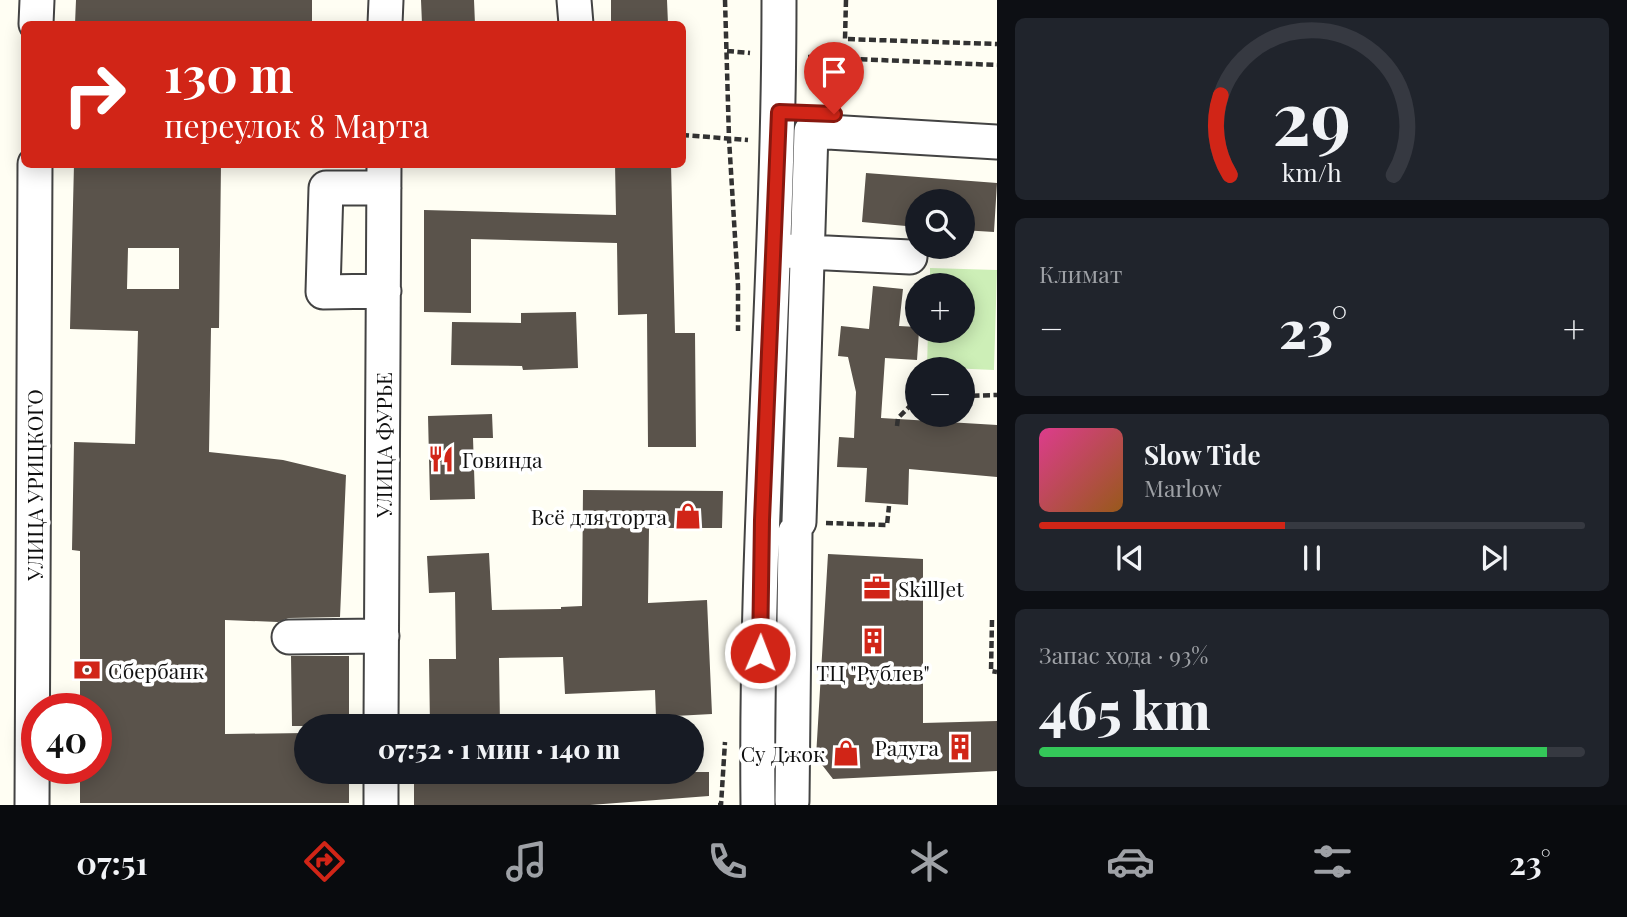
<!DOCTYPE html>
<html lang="ru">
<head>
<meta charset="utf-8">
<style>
	:root { --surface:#171b24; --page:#20242c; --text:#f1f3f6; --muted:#9ea1a6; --line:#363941; --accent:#d12517 }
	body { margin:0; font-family:"Playfair Display",serif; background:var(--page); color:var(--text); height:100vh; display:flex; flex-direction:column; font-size:26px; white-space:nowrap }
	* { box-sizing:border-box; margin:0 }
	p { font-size:23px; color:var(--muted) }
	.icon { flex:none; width:38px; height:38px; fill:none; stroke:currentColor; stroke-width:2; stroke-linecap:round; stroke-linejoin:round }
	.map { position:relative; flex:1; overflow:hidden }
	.sheet { display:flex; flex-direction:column; gap:18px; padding:18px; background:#0d0f14; width:630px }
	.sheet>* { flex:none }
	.hud { position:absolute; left:21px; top:21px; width:665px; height:147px; border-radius:10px; box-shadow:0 4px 18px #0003; background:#d12517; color:#fff; overflow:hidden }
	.controls { position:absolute; left:905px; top:189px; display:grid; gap:14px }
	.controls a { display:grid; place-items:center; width:70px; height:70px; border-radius:50%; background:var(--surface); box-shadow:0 4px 18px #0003; font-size:35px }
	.speed { position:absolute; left:21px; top:693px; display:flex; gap:14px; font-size:35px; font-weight:700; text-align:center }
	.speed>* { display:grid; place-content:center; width:91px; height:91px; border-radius:50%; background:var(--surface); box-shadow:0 4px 18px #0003; line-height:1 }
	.speed .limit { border:10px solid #d22; background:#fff; color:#111 }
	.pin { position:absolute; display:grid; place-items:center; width:60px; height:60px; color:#fff; margin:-72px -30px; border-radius:50% 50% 50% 0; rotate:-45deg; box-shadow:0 0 7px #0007 }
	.pin .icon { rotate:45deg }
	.me { position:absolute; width:77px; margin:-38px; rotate:1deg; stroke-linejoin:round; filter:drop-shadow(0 0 5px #0008) }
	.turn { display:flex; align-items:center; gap:24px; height:147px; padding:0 28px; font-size:32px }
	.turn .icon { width:91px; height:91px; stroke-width:2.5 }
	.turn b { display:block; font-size:49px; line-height:60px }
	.big { font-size:52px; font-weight:800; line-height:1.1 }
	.sheet .tile { flex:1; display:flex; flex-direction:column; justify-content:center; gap:10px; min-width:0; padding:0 24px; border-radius:10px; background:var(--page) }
	.sheet .dial { align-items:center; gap:0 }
	.dial svg { height:182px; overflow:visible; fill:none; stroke:var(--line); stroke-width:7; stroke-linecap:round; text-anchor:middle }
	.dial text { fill:var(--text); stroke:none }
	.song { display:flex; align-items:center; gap:21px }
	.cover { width:84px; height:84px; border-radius:10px; background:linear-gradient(135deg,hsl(330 70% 55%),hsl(30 70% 35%)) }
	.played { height:7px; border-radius:4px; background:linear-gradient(90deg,var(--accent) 45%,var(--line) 45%) }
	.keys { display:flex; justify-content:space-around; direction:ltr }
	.heat { display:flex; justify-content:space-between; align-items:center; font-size:38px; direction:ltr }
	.charge { height:10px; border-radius:5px; background:linear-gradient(90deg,#34c759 93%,var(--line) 0) }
	.trip { position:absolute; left:294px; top:714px; width:410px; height:70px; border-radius:35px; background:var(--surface); box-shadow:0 4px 18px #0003; font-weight:800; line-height:70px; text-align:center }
	.tabs { display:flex; height:112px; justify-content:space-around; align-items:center; background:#090b0e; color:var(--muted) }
	.tabs .icon { width:49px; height:49px }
	.tabs .active { color:var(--accent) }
	.tabs b { font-size:32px; color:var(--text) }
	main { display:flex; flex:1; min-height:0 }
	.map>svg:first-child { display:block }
	.green { fill:#cdefb7 }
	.building { fill:#5a534b; fill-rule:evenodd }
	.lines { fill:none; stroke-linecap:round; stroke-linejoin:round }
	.minor-casing { stroke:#434343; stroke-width:37 }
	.path { stroke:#323232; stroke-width:4.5; stroke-dasharray:7 3.5; stroke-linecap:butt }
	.minor { stroke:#fff; stroke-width:33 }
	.route-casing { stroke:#88180f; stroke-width:18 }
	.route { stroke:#d12517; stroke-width:12 }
	.labels { text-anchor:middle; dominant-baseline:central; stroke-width:7; stroke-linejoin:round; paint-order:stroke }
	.street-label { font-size:21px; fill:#101010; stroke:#fff }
	.poi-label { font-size:21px; fill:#101010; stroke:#fff; text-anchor:start }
</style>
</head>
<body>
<main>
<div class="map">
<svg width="997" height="805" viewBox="0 0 997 805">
	<rect width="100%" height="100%" fill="#fffef3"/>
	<path class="green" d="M930,268L997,270L994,370L927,367L928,331H962V285H930Z"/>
	<path class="building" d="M76,0H312V24H75Z
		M421,0H474L475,24H422Z
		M611,0H667L668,24H611Z
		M74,164H221L219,328H211L209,452L283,460L346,475L340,617L289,618L278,622L225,620V734L306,733V772H349V803H80V768H96V709H80V551L72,550L74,442L135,444L138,331L70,329ZM128,248H179V289H127Z
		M615,164H671L675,333H695L696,447H648L647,314L618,315L617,243L471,239V313L424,312V210L616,215Z
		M866,173L997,183L994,232L962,230V201H917V227L862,222Z
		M873,286L903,289L899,326L917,327L919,331L917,360L885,358L881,418L997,425V477L909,469L908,505L865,502L867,468L837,467L839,437L854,438L856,392L848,357L838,356L841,326L869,329Z
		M576,312L578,368L523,370L522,366L451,365L452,322L521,323V313Z
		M492,414L493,438H473L475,499L430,500L428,416Z
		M583,490L723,491L722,528H649L648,603L707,600L712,714L656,717L655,690L565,694L563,657L499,658L500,726H430L429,659H456L455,592L429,593L427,556L489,553L492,610L561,609V607L582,606Z
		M828,554L923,559V723L997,721V771L833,779L816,757Z
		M291,656H349V726H292Z
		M414,772H709V796L590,805H414Z"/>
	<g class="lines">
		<g class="minor-casing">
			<path id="minor" d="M574,0L576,24
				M36,24L37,0
				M385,24L386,0
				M786,251L910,257
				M384,291L323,292L326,188H384
				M799,522L811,131L997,142
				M289,637L382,636
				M381,726L384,164
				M792,801L795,532
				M32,805L35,164
				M381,805V772
				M758,805C755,536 779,268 779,0"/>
		</g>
		<path class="path" d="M725,0L729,139L738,286V331
			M846,0L845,39L997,44
			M727,51L750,53
			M808,57L997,65
			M682,135L748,140
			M962,396L997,395
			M897,426L898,418L917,399
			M826,523L887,525L889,506
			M992,620L991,671L997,672
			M718,805H721L725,742"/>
		<use href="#minor" class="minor"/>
	</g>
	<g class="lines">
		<g class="route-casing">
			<path id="route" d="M760,653L762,520L779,112L834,114"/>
		</g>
		<use href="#route" class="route"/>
	</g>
	<defs>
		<g id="restaurant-bare" transform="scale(2.1)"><path d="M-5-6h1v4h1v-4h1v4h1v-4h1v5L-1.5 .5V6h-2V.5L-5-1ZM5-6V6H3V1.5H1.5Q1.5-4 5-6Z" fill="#d12517" stroke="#fff" stroke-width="2.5" paint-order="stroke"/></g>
		<g id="shop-bare" transform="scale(2.1)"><path d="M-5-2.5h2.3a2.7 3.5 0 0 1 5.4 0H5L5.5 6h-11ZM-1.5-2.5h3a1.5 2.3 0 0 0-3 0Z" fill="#d12517" stroke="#fff" stroke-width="2.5" paint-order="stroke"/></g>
		<g id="office-bare" transform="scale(2.1)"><path d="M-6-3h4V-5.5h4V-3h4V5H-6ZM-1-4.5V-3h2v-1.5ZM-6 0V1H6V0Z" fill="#d12517" stroke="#fff" stroke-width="2.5" paint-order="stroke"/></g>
		<g id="building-bare" transform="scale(2.1)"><path d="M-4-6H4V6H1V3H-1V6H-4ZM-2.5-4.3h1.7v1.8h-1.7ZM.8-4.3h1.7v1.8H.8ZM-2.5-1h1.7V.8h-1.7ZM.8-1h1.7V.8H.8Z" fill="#d12517" stroke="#fff" stroke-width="2.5" paint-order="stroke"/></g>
		<g id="bank-bare" transform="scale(2.1)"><path d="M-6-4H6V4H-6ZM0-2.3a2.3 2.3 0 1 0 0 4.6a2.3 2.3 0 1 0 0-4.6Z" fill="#d12517" stroke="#fff" stroke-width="2.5" paint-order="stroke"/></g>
	</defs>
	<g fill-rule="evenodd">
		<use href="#restaurant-bare" x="441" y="459"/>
		<use href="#shop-bare" x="688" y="516"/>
		<use href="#office-bare" x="877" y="588"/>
		<use href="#building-bare" x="873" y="641"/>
		<use href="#bank-bare" x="87" y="670"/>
		<use href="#building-bare" x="960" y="747"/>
		<use href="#shop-bare" x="846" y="753"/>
	</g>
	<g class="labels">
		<g class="street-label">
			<text transform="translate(383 445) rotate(-90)">УЛИЦА ФУРЬЕ</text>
			<text transform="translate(34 485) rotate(-90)">УЛИЦА УРИЦКОГО</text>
		</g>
		<g class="poi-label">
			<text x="462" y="459">Говинда</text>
			<text x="667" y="516" text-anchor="end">Всё для торта</text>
			<text x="898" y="588">SkillJet</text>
			<text x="108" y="670">Сбербанк</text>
			<text x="873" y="672" text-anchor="middle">ТЦ "Рублев"</text>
			<text x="939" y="747" text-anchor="end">Радуга</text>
			<text x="825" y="753" text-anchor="end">Су Джок</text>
		</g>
	</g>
</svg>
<div class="controls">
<a><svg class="icon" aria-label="search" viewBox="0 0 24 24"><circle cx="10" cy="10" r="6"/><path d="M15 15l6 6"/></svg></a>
<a>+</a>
<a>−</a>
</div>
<div class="speed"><div class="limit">40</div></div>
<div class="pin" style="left:834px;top:114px;background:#d93025"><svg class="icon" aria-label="arrive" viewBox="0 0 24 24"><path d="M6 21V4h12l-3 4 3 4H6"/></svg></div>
<svg class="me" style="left:760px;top:653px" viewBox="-20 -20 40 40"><circle r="17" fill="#d12517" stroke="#fff" stroke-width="3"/><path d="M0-11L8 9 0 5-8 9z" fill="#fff"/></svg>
<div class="trip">07:52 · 1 мин · 140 m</div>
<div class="hud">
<div class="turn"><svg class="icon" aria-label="right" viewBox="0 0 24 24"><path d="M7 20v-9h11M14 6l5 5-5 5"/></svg><div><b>130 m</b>переулок 8 Марта</div></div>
</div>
</div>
<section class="sheet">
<div class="tile dial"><svg viewBox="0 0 100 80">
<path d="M14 69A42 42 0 1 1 86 69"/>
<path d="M14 69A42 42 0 0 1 10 34" stroke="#d12517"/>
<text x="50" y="56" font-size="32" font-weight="700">29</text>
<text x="50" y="72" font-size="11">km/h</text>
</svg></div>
<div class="tile"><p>Климат</p>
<div class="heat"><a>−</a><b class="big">23°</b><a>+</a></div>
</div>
<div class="tile">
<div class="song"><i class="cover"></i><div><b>Slow Tide</b><p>Marlow</p></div></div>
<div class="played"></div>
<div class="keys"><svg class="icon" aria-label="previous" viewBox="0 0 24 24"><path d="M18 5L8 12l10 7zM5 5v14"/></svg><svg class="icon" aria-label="pause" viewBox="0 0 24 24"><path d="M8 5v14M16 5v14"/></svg><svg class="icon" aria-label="next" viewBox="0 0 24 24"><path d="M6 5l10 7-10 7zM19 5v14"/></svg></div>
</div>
<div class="tile"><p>Запас хода · 93%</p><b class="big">465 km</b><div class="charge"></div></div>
</section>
</main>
<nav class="tabs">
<b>07:51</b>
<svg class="icon active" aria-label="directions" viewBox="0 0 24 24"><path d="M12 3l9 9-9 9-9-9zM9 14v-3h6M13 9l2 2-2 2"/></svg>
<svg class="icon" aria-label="music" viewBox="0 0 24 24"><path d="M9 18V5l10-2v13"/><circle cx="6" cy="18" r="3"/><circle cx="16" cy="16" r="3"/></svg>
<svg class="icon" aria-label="phone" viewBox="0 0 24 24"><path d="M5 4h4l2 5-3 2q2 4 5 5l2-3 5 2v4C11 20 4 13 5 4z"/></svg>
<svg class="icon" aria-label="climate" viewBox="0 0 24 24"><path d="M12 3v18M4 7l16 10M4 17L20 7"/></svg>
<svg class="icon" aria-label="car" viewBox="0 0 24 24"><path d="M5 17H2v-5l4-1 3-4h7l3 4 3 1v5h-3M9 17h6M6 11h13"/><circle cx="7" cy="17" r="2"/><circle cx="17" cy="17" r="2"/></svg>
<svg class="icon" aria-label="filters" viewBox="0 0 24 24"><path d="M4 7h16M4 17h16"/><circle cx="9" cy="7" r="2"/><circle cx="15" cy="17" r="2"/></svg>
<b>23°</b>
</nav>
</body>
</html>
